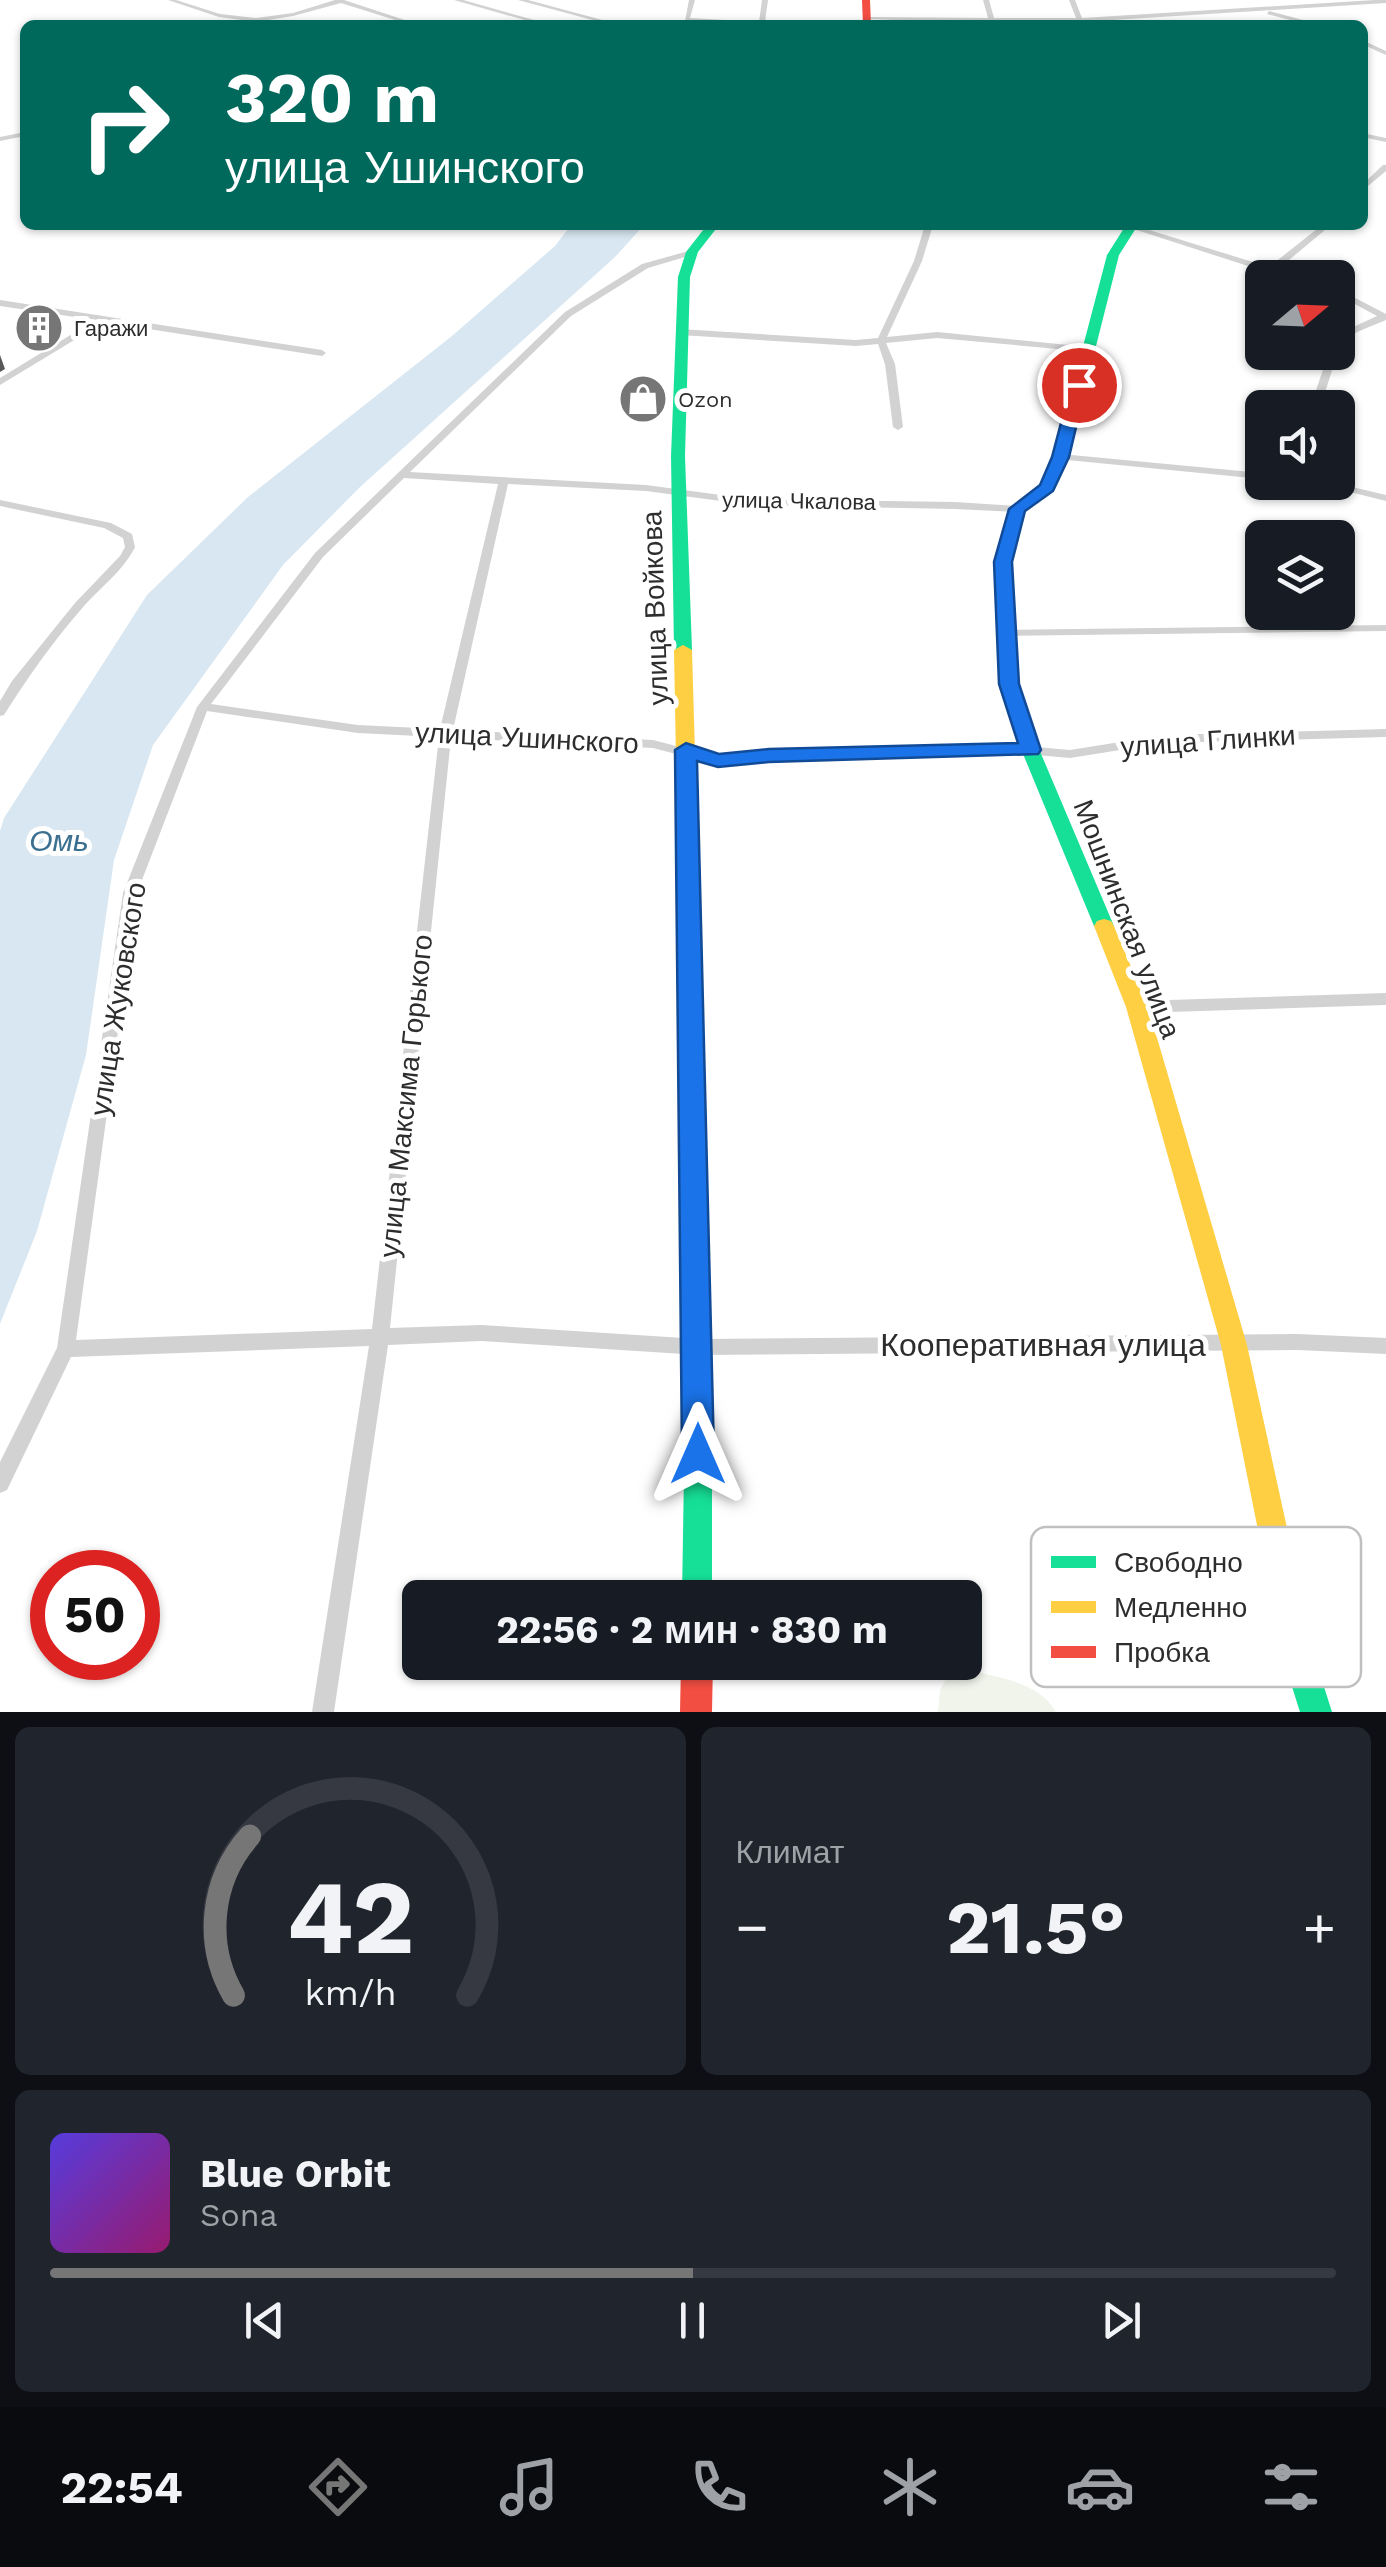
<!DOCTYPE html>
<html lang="ru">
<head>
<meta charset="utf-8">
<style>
	:root { --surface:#171b24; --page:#20242c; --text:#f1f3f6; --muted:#9ea1a6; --line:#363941; --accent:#767676 }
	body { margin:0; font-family:"Work Sans",sans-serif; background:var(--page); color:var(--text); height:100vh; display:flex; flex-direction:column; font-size:38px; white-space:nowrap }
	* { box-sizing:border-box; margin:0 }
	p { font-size:32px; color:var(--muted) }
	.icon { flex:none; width:55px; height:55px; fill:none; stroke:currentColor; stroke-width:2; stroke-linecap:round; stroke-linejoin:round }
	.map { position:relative; height:1712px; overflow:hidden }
	.details { display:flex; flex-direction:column; gap:15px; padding:15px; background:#0d0f14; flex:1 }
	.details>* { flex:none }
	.hud { position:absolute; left:20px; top:20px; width:1348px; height:210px; border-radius:15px; box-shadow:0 2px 8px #0004; background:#00695c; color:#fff; overflow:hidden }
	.needle { width:65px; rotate:71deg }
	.buttons { position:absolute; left:1245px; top:260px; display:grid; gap:20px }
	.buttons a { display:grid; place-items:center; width:110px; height:110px; border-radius:15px; background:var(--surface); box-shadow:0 2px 8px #0004; font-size:50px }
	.speed { position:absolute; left:30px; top:1550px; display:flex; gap:20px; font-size:50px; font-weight:700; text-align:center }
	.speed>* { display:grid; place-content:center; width:130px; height:130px; border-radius:50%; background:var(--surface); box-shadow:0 2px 8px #0004; line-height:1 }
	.speed .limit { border:15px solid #d22; background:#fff; color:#111 }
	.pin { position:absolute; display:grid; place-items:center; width:85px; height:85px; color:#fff; margin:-42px; border:5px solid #fff; border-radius:50%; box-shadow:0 2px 10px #0007 }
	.me { position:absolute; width:110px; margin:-55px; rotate:0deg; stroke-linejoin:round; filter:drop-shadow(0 0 8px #0008) }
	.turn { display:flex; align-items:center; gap:35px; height:210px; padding:0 40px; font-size:45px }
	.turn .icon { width:130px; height:130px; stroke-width:2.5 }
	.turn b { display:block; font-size:70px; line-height:85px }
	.big { font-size:75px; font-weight:700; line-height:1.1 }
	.details .tile { flex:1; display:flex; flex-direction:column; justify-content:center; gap:15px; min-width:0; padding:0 35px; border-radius:15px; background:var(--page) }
	.details .dial { align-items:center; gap:0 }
	.dial svg { height:260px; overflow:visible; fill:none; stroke:var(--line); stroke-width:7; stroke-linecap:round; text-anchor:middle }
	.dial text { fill:var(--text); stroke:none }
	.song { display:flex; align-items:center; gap:30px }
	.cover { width:120px; height:120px; border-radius:15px; background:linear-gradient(135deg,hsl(250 70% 55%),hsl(320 70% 35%)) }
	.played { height:10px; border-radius:5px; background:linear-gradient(90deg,var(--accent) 50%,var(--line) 50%) }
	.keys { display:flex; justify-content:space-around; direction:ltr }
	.heat { display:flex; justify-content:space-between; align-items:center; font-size:55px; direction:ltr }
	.details .tiles { flex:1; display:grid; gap:15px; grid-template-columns:1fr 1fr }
	.tile:last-child { grid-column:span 2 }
	.trip { position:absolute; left:402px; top:1580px; width:580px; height:100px; border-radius:15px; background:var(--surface); box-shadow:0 2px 8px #0004; font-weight:700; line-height:100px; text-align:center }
	.tab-bar { display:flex; height:160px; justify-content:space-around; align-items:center; background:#090b0e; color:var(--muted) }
	.tab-bar .icon { width:70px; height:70px }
	.tab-bar .on { color:var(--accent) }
	.tab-bar b { font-size:45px; color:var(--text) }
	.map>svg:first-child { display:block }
	.green { fill:#f0f4eb }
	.water { fill:#d8e7f1 }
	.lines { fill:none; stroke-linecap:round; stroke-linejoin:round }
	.street { fill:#d2d2d2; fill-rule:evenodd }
	.fast { fill:#16e098; fill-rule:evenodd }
	.slow { fill:#ffcf43; fill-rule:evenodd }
	.jam { fill:#f24e42; fill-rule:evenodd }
	.shaded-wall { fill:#585858 }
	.route { fill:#1a73e8; stroke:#114b97; stroke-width:2.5 }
	.labels { text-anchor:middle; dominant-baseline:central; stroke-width:10; stroke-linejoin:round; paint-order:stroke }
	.far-poi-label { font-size:22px; fill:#2d2d2d; stroke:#fff; text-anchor:start }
	.far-street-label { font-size:22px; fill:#2d2d2d; stroke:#fff }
	.street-label { font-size:28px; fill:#2d2d2d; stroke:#fff }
	.water-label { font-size:30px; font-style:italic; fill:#3b6f8f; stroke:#fff }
	.near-street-label { font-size:32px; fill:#2d2d2d; stroke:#fff }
	.key { fill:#fff; stroke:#c0c0c0; stroke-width:2.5 }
	.key-label { font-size:28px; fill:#2d2d2d }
</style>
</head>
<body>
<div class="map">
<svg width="1386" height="1712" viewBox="0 0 1386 1712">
	<rect width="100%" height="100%" fill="#fff"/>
	<path class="green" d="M967,1669C1000,1679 1038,1681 1056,1712H938L940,1690L949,1674Z"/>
	<path class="water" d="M571,225H644L615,257L359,488L283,565L153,745L114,860L86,1055L37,1231L0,1324V831L4,818L147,595L248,497L452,336L555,246Z"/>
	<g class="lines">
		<path class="street" d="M168,0H176L220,14L256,18L293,13L335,0H344L420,25H411L341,3L293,16L256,22L219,17Z
			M454,0H463L552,25H542Z
			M518,0H528L621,25H611Z
			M689,0H695L690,18L759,22L762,0H768L765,22L785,25L685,21Z
			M983,0H989L994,18H1076L1069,0H1075L1082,18L1375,0H1386V3L1080,22L992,23L865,19L868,17L988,18Z
			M1269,11L1318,24L1319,25H1309L1267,14Z
			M1362,40L1386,51V55L1362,44Z
			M25,132V136L0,141V137Z
			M1362,133L1386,138V142L1362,137Z
			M1383,165H1386V171L1362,191V185Z
			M925,225H933L922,261L887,337L937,332L1088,347L1092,350L1091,352L937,338L886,343L895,364L903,427L898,430L893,427L885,364L878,344L856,346L680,335L676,332L680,329L856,340L878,338L914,261Z
			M1121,225H1133L1269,267L1322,225H1331L1277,270L1299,278H1285Z
			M692,250L696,252L695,254L648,268L571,316L410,472L646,485L751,499L955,502L1017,506L1022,509L1017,512L955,509L751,505L646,491L508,484L453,730L653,740L718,757L769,751L1012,745L1070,750L1164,735L1386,729V737L1164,743L1070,758L1012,753L769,759L718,765L653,748L451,738L390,1328L481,1325L699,1339L1298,1334L1386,1338V1354L1298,1350L699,1355L481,1341L388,1345L334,1712H312L369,1346L71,1357L7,1490L0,1493V1462L57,1348L123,893L197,707L315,553L565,312L642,264ZM404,478L498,484L440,729L358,725L211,704L323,557ZM207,711L358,733L439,737L372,1329L76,1340L137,893Z
			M1338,289L1386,314V320L1357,332L1338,348V341L1351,328L1377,316L1338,295Z
			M0,300L322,350L326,353L322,356L104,322L0,385V378L95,320L0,306Z
			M1338,351V352L1320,408H1310L1329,352H1338Z
			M1061,454L1262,473V479L1057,459L1056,457Z
			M1310,482H1331L1386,495V501Z
			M0,500L111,523L132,534L135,547C124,570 101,587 84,606C54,640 28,677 4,715L0,716V701L12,681L75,603L120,556L125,547L123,538L104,528L0,506Z
			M1386,625V631L1004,636L998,633L1004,630Z
			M1386,993V1005L1137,1013L1132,1011L1129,1007L1132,1003L1137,1001Z"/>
		<path class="fast" d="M707,225H719L698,252L690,277L685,456L692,650L683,655L674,650L671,456L678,277L686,252Z
			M1126,225H1138L1119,255L1068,457L1052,491L1024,511L1011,562L1018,684L1039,749L1114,926L1111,931H1097L1094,926L1021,749L1000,684L995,562L1009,509L1041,486L1054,457L1107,255Z
			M692,1023L700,1026L703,1032L712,1347V1598H682L686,1347L681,1032L684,1026Z
			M1279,1545L1289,1550L1294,1560L1319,1671L1332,1712H1300L1287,1671L1264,1560L1269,1550Z"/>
		<path class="slow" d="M683,645L692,650L703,1032L700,1038L692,1041L684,1038L681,1032L674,650Z
			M1104,919L1111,921L1114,926L1148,1007L1247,1345L1294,1560L1289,1570L1279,1575L1269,1570L1264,1560L1221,1345L1126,1007L1094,926L1097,921Z"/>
		<path class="jam" d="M862,0H870L871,25H863Z
			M681,1662H713L712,1712H680Z"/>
	</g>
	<path class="shaded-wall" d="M0,355L5,369L0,372Z"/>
	<path class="route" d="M1079,381L1086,385L1069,457L1053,491L1025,511L1012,562L1019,684L1041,750L1038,754L769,762L718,767L697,761L714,1454L710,1465L698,1470L687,1465L682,1454L675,750L686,743L719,754L769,749L1018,743L999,684L994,562L1009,509L1040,485L1052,457L1071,385Z"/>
	<defs>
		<g id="building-disc" transform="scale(2.5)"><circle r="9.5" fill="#767676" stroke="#fff"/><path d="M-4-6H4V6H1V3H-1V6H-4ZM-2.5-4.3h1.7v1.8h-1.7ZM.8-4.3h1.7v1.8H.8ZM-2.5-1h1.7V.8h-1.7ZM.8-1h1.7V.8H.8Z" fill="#fff"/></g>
		<g id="shop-disc" transform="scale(2.5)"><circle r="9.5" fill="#767676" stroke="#fff"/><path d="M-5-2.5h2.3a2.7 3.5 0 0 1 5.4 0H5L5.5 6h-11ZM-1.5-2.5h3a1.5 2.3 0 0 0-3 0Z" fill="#fff"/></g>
	</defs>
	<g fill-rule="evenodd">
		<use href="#building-disc" x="39" y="328"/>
		<use href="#shop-disc" x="643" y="399"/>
	</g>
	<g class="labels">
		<g class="far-poi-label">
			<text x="74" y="328">Гаражи</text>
			<text x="678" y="399">Ozon</text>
		</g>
		<g class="far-street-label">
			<text transform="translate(799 501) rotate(1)">улица Чкалова</text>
		</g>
		<g class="street-label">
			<text transform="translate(655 608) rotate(-92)">улица Войкова</text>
			<text transform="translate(527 738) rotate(3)">улица Ушинского</text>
			<text transform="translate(1208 741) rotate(-4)">улица Глинки</text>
			<text transform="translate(1127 919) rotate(69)">Мошнинская улица</text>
			<text transform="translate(118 999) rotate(-81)">улица Жуковского</text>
			<text transform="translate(406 1096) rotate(-84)">улица Максима Горького</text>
		</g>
		<g class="water-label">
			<text x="59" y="840">Омь</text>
		</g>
		<g class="near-street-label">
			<text x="1043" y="1345">Кооперативная улица</text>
		</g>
	</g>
	<rect x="1031" y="1527" width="330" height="160" rx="15" class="key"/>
	<rect x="1051" y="1556" width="45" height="12" fill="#16e098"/>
	<rect x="1051" y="1601" width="45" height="12" fill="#ffcf43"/>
	<rect x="1051" y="1646" width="45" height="12" fill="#f24e42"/>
	<g class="key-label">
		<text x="1114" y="1572">Свободно</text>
		<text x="1114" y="1617">Медленно</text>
		<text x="1114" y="1662">Пробка</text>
	</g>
</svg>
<div class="buttons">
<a><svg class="needle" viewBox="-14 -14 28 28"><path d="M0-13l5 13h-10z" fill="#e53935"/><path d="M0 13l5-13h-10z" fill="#9ea1a6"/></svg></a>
<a><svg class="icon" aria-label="sound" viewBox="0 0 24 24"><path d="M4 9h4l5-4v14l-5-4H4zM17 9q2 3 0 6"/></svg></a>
<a><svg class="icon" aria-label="layers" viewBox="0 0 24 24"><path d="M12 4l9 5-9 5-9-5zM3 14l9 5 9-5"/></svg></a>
</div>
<div class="speed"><div class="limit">50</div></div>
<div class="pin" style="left:1079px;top:385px;background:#d93025"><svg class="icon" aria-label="arrive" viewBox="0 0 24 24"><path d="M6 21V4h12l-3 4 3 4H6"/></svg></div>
<svg class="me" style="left:698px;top:1454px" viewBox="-20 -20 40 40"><path d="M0-17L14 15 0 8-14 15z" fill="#1a73e8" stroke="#fff" stroke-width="4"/></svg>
<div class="trip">22:56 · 2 мин · 830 m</div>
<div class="hud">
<div class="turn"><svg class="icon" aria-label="right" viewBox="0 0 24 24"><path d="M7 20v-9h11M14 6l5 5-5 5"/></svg><div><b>320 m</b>улица Ушинского</div></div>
</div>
</div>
<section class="details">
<div class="tiles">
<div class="tile dial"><svg viewBox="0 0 100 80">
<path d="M14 69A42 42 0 1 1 86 69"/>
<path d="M14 69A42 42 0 0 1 19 20" stroke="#767676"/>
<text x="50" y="56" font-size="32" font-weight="700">42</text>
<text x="50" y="72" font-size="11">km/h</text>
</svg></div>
<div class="tile"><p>Климат</p>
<div class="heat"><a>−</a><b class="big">21.5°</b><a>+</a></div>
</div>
<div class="tile">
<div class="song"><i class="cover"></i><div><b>Blue Orbit</b><p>Sona</p></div></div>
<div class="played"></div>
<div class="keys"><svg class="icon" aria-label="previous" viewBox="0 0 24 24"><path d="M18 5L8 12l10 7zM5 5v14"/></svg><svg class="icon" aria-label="pause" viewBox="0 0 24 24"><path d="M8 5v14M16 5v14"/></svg><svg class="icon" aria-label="next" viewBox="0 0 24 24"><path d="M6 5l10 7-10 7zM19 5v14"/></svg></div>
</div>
</div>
</section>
<nav class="tab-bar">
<b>22:54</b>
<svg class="icon on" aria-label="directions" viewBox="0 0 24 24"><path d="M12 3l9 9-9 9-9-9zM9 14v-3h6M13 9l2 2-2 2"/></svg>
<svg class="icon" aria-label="music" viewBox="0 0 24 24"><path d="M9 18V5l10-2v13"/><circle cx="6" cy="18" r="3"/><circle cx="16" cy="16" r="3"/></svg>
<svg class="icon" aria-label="phone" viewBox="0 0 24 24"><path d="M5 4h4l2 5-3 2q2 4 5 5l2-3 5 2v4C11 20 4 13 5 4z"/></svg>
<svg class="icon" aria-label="climate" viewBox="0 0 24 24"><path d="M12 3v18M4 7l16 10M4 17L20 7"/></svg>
<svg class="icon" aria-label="car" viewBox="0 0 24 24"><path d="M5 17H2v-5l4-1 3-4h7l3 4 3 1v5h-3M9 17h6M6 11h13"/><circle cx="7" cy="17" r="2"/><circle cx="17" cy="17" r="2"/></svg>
<svg class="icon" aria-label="filters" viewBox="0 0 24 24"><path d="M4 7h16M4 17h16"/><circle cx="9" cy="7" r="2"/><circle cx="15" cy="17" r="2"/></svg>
</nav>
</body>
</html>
